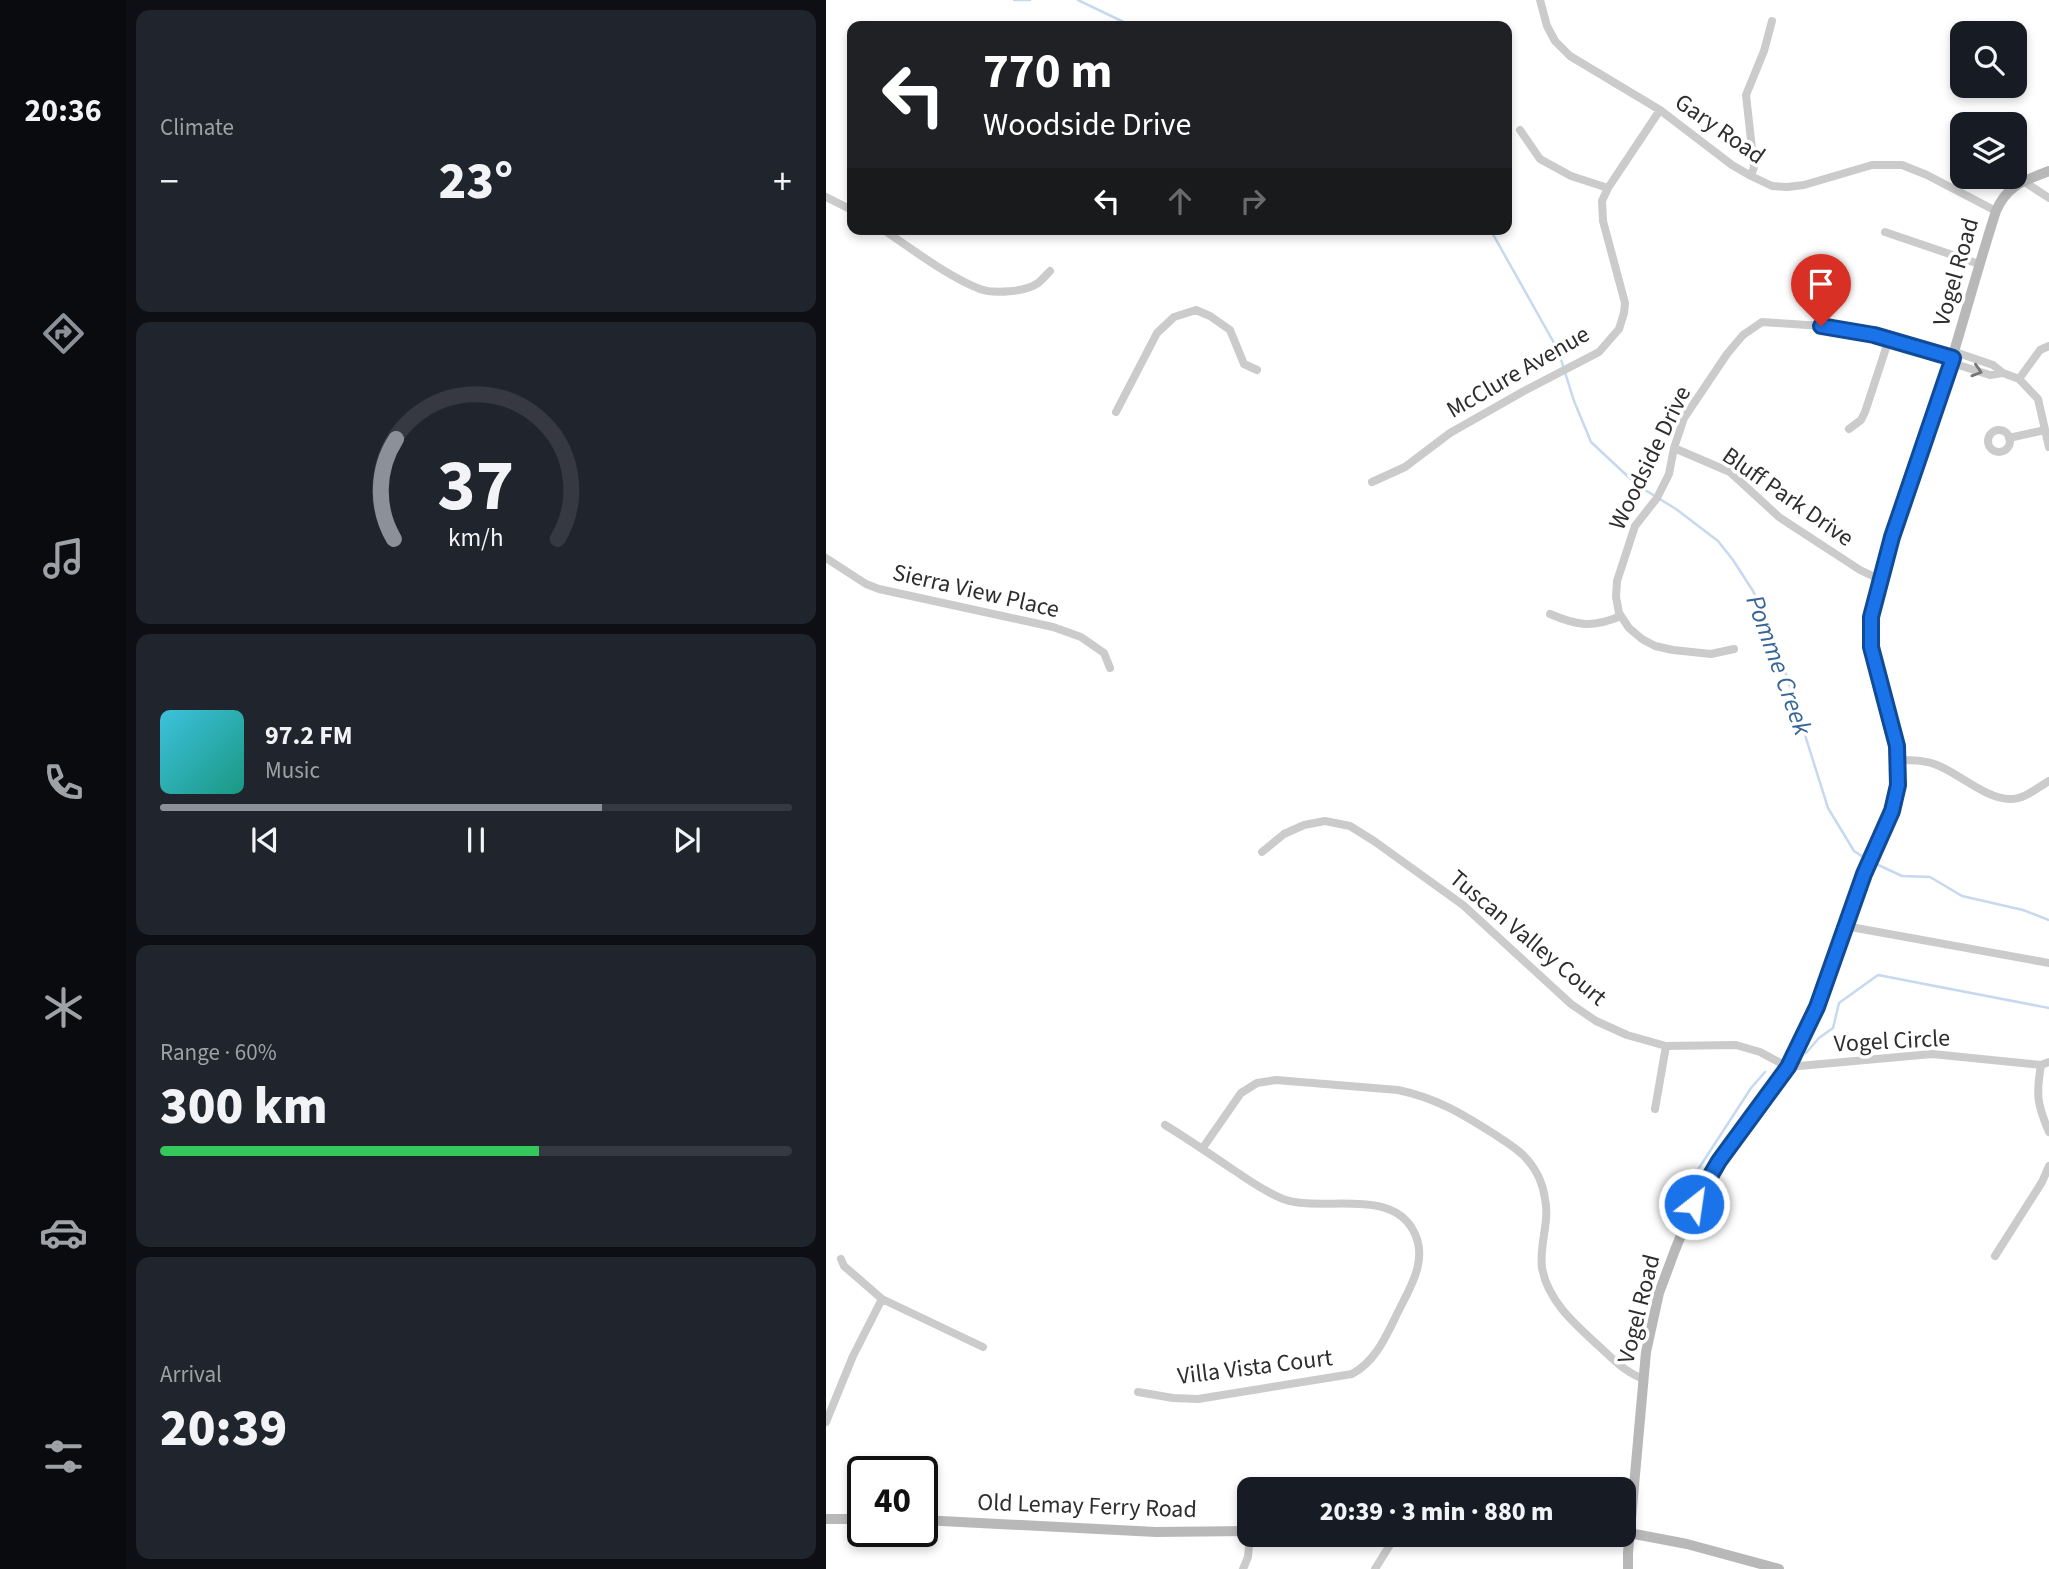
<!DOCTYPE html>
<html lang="en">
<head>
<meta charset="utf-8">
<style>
	:root { --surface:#171b24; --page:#20242c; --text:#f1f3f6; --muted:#9ea1a6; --line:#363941; --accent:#8c9099 }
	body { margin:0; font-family:"Source Sans 3",sans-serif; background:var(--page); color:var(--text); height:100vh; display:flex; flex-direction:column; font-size:26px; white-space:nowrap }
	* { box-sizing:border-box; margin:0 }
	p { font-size:23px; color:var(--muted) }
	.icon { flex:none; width:38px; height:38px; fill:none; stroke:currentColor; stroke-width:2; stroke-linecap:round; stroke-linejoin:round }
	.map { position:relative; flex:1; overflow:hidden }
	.panel { display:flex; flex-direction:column; gap:10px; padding:10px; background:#0d0f14; width:700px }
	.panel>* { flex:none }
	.top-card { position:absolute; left:21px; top:21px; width:665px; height:214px; border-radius:14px; box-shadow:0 4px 10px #0003; background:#202124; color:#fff; overflow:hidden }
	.fabs { position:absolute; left:1124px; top:21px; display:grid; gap:14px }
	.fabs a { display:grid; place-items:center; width:77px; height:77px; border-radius:14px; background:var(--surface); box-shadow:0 4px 10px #0003; font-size:35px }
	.speed { position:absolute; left:21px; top:1456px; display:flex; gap:14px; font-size:35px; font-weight:700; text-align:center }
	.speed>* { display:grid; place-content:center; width:91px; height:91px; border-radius:50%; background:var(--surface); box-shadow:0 4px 10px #0003; line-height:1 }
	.speed .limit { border:4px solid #111; border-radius:10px; background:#fff; color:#111 }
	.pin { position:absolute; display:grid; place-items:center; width:60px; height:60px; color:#fff; margin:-72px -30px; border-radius:50% 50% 50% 0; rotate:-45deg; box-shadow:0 0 7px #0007 }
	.pin .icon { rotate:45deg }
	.me { position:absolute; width:77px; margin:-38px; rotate:30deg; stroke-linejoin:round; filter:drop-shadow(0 0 5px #0008) }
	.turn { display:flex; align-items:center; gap:24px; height:147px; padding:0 21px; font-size:32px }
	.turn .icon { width:91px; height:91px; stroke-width:2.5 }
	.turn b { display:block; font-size:49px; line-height:60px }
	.lanes { display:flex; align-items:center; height:66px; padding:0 21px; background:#0003; justify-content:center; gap:35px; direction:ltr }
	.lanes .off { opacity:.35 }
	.big { font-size:52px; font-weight:800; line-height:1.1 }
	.panel .widget { flex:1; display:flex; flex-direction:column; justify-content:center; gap:10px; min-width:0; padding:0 24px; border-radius:14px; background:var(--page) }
	.panel .dial { align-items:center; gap:0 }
	.dial svg { height:182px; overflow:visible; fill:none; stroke:var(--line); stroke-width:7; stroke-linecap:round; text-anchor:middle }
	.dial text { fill:var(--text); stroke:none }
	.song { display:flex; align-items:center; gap:21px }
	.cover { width:84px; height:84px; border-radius:10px; background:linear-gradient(135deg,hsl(190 70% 55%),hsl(170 70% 35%)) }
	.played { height:7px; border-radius:4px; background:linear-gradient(90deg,var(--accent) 70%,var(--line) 70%) }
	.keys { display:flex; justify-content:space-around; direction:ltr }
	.heat { display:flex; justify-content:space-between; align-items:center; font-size:38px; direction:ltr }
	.charge { height:10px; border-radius:5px; background:linear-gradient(90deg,#34c759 60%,var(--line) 0) }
	.trip { position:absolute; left:411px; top:1477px; width:399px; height:70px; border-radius:14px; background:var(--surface); box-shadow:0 4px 10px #0003; font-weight:800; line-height:70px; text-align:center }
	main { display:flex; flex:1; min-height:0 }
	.menu { display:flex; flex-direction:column; width:126px; justify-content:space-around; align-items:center; background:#090b0e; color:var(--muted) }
	.menu .icon { width:49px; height:49px }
	.menu .on { color:var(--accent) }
	.menu b { font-size:32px; color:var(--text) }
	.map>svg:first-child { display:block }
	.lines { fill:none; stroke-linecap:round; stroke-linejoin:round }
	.stream { stroke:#c6d9ee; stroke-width:2.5 }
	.street { stroke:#cbcbcb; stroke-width:8 }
	.secondary { stroke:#b8b8b8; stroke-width:10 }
	.oneway { stroke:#757575 }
	.route-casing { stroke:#114b97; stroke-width:18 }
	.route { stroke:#1a73e8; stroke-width:12 }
	.labels { text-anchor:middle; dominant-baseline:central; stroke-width:7; stroke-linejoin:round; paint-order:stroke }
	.street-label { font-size:24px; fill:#2e2e2e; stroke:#fff }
	.water-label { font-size:26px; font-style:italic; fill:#366597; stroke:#fff }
</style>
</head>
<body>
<main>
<nav class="menu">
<b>20:36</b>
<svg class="icon on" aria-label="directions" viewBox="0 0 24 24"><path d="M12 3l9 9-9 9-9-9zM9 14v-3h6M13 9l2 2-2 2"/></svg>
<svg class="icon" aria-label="music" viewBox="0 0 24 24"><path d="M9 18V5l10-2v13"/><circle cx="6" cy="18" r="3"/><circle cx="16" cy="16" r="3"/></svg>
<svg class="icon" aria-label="phone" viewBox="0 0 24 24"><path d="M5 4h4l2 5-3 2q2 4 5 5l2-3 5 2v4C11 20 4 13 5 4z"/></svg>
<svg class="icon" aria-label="climate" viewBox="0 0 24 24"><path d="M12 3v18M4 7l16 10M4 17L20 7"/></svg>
<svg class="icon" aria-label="car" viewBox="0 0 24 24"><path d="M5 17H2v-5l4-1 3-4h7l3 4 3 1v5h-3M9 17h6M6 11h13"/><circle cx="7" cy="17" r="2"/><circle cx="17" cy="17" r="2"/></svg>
<svg class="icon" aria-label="filters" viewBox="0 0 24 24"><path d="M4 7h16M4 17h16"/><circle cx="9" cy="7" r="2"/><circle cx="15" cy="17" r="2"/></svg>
</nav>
<section class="panel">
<div class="widget"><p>Climate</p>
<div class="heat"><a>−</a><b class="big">23°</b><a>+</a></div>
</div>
<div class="widget dial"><svg viewBox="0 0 100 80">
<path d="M14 69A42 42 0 1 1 86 69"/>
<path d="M14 69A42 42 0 0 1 15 25" stroke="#8c9099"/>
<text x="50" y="56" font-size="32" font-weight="700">37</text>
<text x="50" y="72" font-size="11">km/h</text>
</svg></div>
<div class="widget">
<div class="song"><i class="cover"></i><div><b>97.2 FM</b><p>Music</p></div></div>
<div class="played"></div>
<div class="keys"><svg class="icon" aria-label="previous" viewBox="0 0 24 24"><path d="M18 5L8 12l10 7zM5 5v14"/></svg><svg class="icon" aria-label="pause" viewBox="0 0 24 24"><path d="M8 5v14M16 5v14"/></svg><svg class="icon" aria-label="next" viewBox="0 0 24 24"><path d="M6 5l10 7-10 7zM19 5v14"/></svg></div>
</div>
<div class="widget"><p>Range · 60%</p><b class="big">300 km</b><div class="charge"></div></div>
<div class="widget"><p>Arrival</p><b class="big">20:39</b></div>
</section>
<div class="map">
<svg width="1223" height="1569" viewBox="0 0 1223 1569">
	<rect width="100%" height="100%" fill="#fff"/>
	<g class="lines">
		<path class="stream" d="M188,0H204
			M252,0L306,26
			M664,229L732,350L748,401L765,442L811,485L850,509L892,541L907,560L927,591L951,646L1002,808L1028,851L1042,860
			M1048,863L1076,876L1104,877L1136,896L1197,910L1223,920
			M980,1053L993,1038L1007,1028L1013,1003L1052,975L1223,1008
			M860,1188L925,1088L939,1072"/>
		<path class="street" d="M714,0L721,26L729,41L744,56L834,110L906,165L925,176L946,186L961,187L978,185L1046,165H1076L1101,175L1170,211
			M694,130L714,159L745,176L782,188
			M925,176L928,167L920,95L938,51L946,21
			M1197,181L1223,198
			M0,197L26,210
			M56,229C85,248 122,277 154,289C167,294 200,292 212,283C216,280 220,275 224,271
			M1059,232L1153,264
			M1129,352L1167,365L1177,373L1193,379L1212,399L1223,447
			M1126,363L1164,375L1177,373
			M1193,379L1214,350L1223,346
			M290,412L331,333L348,317L370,310L384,316L404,330L418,364L431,370
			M1023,429L1035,420L1039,412L1063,339
			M1162 441a11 11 0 1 1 22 0a11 11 0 1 1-22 0Z
			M1183,438L1219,430
			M848,448L904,472L953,517L1034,570L1053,579
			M546,482L579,467L624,433L698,391L773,352L793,329L798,313L799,303L777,221L776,201L782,188L834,110
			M0,558L40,584L53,589L227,627L255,637L278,653L284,668
			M724,614C752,626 766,628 795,616
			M908,649L885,654L847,650L829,646L816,639L803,628L793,613L790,597L791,581L809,526L831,498L843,474L848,448L858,418L901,354L917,335L936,322L995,326L1048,335L1127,358
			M1073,760C1085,760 1099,760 1111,765C1132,773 1160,799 1184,799C1199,799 1211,788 1223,781
			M436,852L458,834L478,825L499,821L524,826L548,841L637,905L745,1004L770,1021L801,1035L840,1046L910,1045L934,1052L962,1067L1106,1054L1215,1065L1223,1062
			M1019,926L1223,963
			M1215,1065C1210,1095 1211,1104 1223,1132
			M829,1109L840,1046
			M376,1149L415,1093L431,1083L450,1080L572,1090C610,1098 635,1113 668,1134C678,1141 689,1147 698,1156C709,1167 717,1183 719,1199C724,1222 713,1244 716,1268C722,1302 751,1326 775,1348C788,1360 800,1373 818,1379
			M1169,1256L1216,1182L1223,1166
			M15,1259L18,1266L56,1299L157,1347
			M312,1392L347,1398L372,1399L526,1374C552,1360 562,1331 575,1306C587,1283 602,1256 587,1230C563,1187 496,1213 457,1199C439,1192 423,1180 406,1169C384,1154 362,1139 339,1125
			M0,1422L27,1356L56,1299
			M417,1569L422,1557L424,1535
			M549,1569L570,1535"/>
		<path class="secondary" d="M0,1519H37
			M96,1520L330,1532L424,1531
			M798,1532L861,1544L953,1569
			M802,1569V1553L820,1352L833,1293L849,1250L868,1204L893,1161L962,1067L991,1007L1038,874L1059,830L1070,796L1073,760L1071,746L1044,636C1047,571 1078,507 1098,446C1125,369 1145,289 1170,211C1181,185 1198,181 1223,171"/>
	</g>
	<defs><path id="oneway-chevron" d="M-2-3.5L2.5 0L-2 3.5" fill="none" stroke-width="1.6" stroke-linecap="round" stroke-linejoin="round" transform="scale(1.75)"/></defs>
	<use class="oneway" href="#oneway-chevron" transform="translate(1151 371) rotate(17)"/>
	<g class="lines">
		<g class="route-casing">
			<path id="route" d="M868,1204L893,1161L962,1067L991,1007L1038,874L1066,811L1072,785L1071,746L1045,647V617L1066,537L1127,358L1048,335L995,326"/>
		</g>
		<use href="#route" class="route"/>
	</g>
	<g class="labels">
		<g class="street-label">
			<text transform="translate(894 129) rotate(35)">Gary Road</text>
			<text transform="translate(1130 272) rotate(-74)">Vogel Road</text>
			<text transform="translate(692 372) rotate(-30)">McClure Avenue</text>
			<text transform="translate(824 458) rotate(-64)">Woodside Drive</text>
			<text transform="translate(962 497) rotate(35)">Bluff Park Drive</text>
			<text transform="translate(150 591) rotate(13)">Sierra View Place</text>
			<text transform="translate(702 938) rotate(40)">Tuscan Valley Court</text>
			<text transform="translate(1066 1041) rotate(-3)">Vogel Circle</text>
			<text transform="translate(813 1309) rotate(-76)">Vogel Road</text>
			<text transform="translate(429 1367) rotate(-7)">Villa Vista Court</text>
			<text transform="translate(261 1506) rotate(2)">Old Lemay Ferry Road</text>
		</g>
		<g class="water-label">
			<text transform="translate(953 665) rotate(70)">Pomme Creek</text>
		</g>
	</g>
</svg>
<div class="fabs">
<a><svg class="icon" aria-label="search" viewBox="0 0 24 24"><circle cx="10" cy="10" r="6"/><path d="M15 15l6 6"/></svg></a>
<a><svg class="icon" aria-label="layers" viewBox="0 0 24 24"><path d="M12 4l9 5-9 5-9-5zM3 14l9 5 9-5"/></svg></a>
</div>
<div class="speed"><div class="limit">40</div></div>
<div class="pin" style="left:995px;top:326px;background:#d93025"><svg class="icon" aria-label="arrive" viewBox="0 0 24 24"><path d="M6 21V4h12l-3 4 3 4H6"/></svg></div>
<svg class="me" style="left:868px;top:1204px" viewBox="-20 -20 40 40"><circle r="17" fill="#1a73e8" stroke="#fff" stroke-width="3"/><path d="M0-11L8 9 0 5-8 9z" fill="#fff"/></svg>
<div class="trip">20:39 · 3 min · 880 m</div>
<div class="top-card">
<div class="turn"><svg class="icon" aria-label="left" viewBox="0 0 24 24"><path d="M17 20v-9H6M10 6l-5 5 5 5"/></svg><div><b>770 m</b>Woodside Drive</div></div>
<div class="lanes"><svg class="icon" aria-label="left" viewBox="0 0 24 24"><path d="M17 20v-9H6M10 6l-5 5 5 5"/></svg><svg class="icon off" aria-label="ahead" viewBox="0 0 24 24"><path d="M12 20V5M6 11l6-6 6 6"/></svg><svg class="icon off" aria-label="right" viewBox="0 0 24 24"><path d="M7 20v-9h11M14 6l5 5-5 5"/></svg></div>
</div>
</div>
</main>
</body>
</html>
